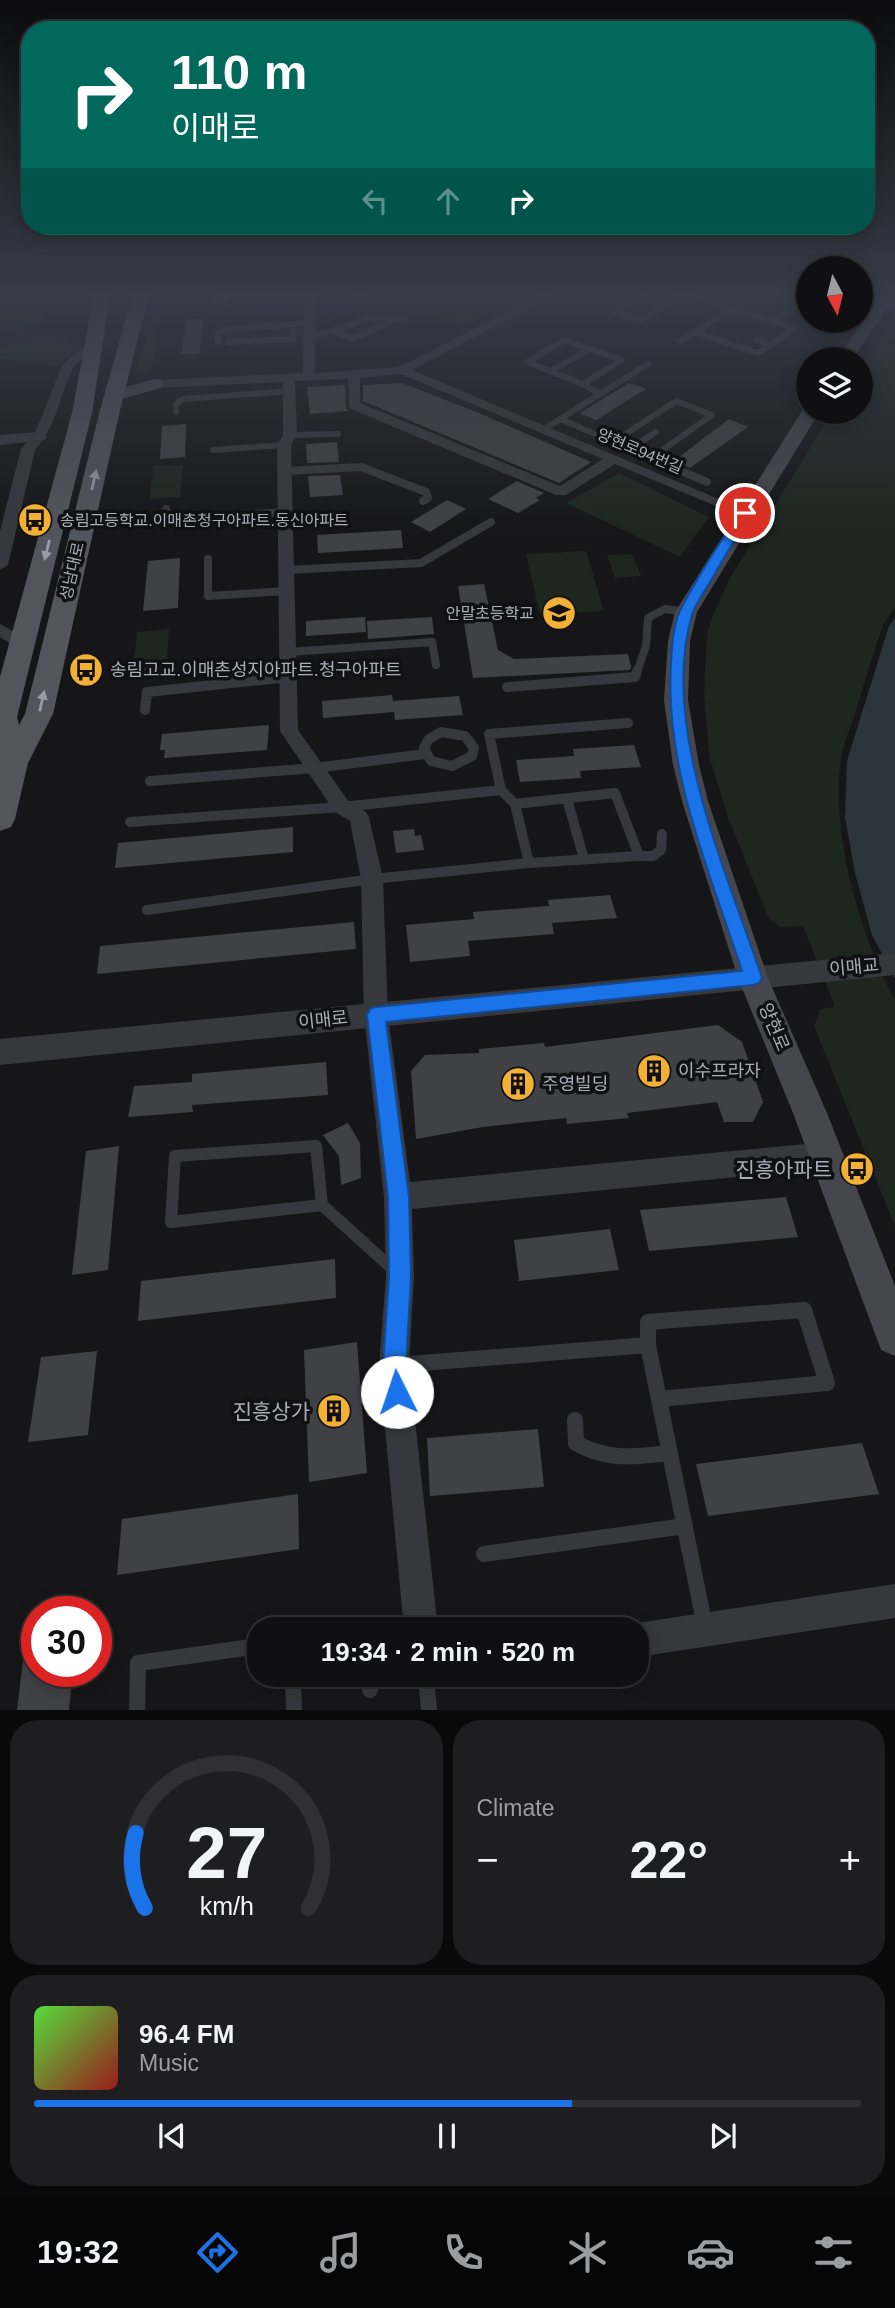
<!DOCTYPE html>
<html lang="en">
<head>
<meta charset="utf-8">
<style>
	:root { --surface:#101012; --page:#1e1e20; --text:#f1f3f6; --muted:#9c9d9f; --line:#303032; --accent:#1a73e8 }
	body { margin:0; font-family:Arial,"Noto Sans KR",sans-serif; background:var(--page); color:var(--text); height:100vh; display:flex; flex-direction:column; font-size:26px; white-space:nowrap }
	* { box-sizing:border-box; margin:0 }
	p { font-size:23px; color:var(--muted) }
	.icon { flex:none; width:38px; height:38px; fill:none; stroke:currentColor; stroke-width:2; stroke-linecap:round; stroke-linejoin:round }
	.map { position:relative; height:1710px; overflow:hidden }
	.side { display:flex; flex-direction:column; gap:10px; padding:10px; background:#09090a; flex:1 }
	.side>* { flex:none }
	.banner { position:absolute; left:21px; top:21px; width:854px; height:214px; border-radius:28px; box-shadow:0 4px 18px #0003,0 0 0 2px var(--line); background:#00695c; color:#fff; overflow:hidden }
	.needle { width:46px; rotate:173deg }
	.controls { position:absolute; left:796px; top:256px; display:grid; gap:14px }
	.controls a { display:grid; place-items:center; width:77px; height:77px; border-radius:50%; background:var(--surface); box-shadow:0 4px 18px #0003,0 0 0 2px var(--line); font-size:35px }
	.speed { position:absolute; left:21px; top:1596px; display:flex; gap:14px; font-size:35px; font-weight:700; text-align:center }
	.speed>* { display:grid; place-content:center; width:91px; height:91px; border-radius:50%; background:var(--surface); box-shadow:0 4px 18px #0003,0 0 0 2px var(--line); line-height:1 }
	.speed .limit { border:10px solid #d22; background:#fff; color:#111 }
	.pin { position:absolute; display:grid; place-items:center; width:60px; height:60px; color:#fff; margin:-30px; border:4px solid #fff; border-radius:50%; box-shadow:0 2px 7px #0007 }
	.me { position:absolute; width:77px; margin:-38px; rotate:356deg; stroke-linejoin:round; filter:drop-shadow(0 0 5px #0008) }
	.turn { display:flex; align-items:center; gap:24px; height:147px; padding:0 35px; font-size:32px }
	.turn .icon { width:91px; height:91px; stroke-width:2.5 }
	.turn b { display:block; font-size:49px; line-height:60px }
	.lanes { display:flex; align-items:center; height:66px; padding:0 35px; background:#0003; justify-content:center; gap:35px; direction:ltr }
	.lanes .off { opacity:.35 }
	.big { font-size:52px; font-weight:600; line-height:1.1 }
	.side .card { flex:1; display:flex; flex-direction:column; justify-content:center; gap:10px; min-width:0; padding:0 24px; border-radius:28px; background:var(--page) }
	.side .dial { align-items:center; gap:0 }
	.dial svg { height:182px; overflow:visible; fill:none; stroke:var(--line); stroke-width:7; stroke-linecap:round; text-anchor:middle }
	.dial text { fill:var(--text); stroke:none }
	.song { display:flex; align-items:center; gap:21px }
	.cover { width:84px; height:84px; border-radius:10px; background:linear-gradient(135deg,hsl(110 70% 55%),hsl(0 70% 35%)) }
	.played { height:7px; border-radius:4px; background:linear-gradient(90deg,var(--accent) 65%,var(--line) 65%) }
	.keys { display:flex; justify-content:space-around; direction:ltr }
	.heat { display:flex; justify-content:space-between; align-items:center; font-size:38px; direction:ltr }
	.side .tiles { flex:1; display:grid; gap:10px; grid-template-columns:1fr 1fr }
	.card:last-child { grid-column:span 2 }
	.trip { position:absolute; left:247px; top:1617px; width:402px; height:70px; border-radius:28px; background:var(--surface); box-shadow:0 4px 18px #0003,0 0 0 2px var(--line); font-weight:600; line-height:70px; text-align:center }
	.tabs { display:flex; height:112px; justify-content:space-around; align-items:center; background:#060607; color:var(--muted) }
	.tabs .icon { width:49px; height:49px }
	.tabs .current { color:var(--accent) }
	.tabs b { font-size:32px; color:var(--text) }
	.map>svg:first-child { display:block }
	.green { fill:#1e261f }
	.water { fill:#2c353c }
	.building { fill:#404145 }
	.lines { fill:none; stroke-linecap:round; stroke-linejoin:round }
	.service-far4 { stroke:#37383d; stroke-width:6 }
	.service-far3 { stroke:#37383d; stroke-width:8 }
	.service-far2 { stroke:#37383d; stroke-width:10 }
	.service-far1 { stroke:#37383d; stroke-width:12 }
	.service { stroke:#37383d; stroke-width:16 }
	.minor { fill:#37383d; fill-rule:evenodd }
	.tertiary { fill:#37383d; fill-rule:evenodd }
	.secondary { fill:#45474d; fill-rule:evenodd }
	.primary { fill:#53555c; fill-rule:evenodd }
	.oneway { fill:#979ba6 }
	.route { fill:#1a73e8; stroke:#114b97; stroke-width:2 }
	.labels { text-anchor:middle; dominant-baseline:central; stroke-width:7; stroke-linejoin:round; paint-order:stroke }
	.far-street-label { font-size:16px; fill:#a8adb8; stroke:#111113 }
	.far-poi-label { font-size:16px; fill:#a8adb8; stroke:#111113; text-anchor:start }
	.poi-label { font-size:18px; fill:#a8adb8; stroke:#111113; text-anchor:start }
	.street-label { font-size:18px; fill:#a8adb8; stroke:#111113 }
	.near-poi-label { font-size:21px; fill:#a8adb8; stroke:#111113; text-anchor:end }
</style>
</head>
<body>
<div class="map">
<svg width="895" height="1710" viewBox="0 0 895 1710">
	<rect width="100%" height="100%" fill="#161618"/>
	<path class="green" d="M0,294H97L72,305L43,312L40,324L0,335Z
		M157,294H165L151,375H138L136,372Z
		M324,294L358,306L327,322Z
		M439,294H525L464,324L413,306Z
		M895,314V608L883,624C873,655 863,686 854,717C850,730 843,744 841,758C830,830 860,938 895,1000V1226L814,1026L820,1009L835,1007L803,926L780,927L769,919L728,817L709,756L704,694L707,635L713,615L731,576L833,411H861V366Z
		M37,340L66,341L78,347L57,366L0,359V348Z
		M183,465L180,497L149,499L154,466Z
		M619,473L709,517L680,557L566,503Z
		M586,551L604,611L540,614L526,554Z
		M632,554L641,576L615,578L607,555Z
		M169,629L166,676L132,679L137,632Z"/>
	<path class="water" d="M895,618V978L872,935L855,873L845,817L847,761L889,626Z"/>
	<path class="building" d="M204,319L199,354H181L187,320Z
		M402,383L479,413L591,462L559,483L363,401V385Z
		M629,383L646,389L596,420L580,413Z
		M345,385L346,408L349,411L310,414L307,387Z
		M729,419L748,427L690,468L674,461Z
		M186,424L185,457L160,459L162,426Z
		M337,442L339,462L307,463L306,444Z
		M340,475L343,495L310,497L308,476Z
		M517,481L544,493L536,498L540,500L518,513L488,499Z
		M447,500L466,509L430,532L411,522Z
		M401,530L403,548L318,553L317,535Z
		M180,558L178,608L143,611L148,561Z
		M484,584L498,650L514,659L628,654L631,666L630,670L473,678L458,586Z
		M365,617L366,632L306,636V621Z
		M432,617L434,634L368,639L367,621Z
		M392,695L393,701L459,696L463,715L395,720L394,712L323,718L322,701Z
		M269,725L267,750L164,758L165,750H160L162,734Z
		M634,745L641,767L580,771L581,778L520,782L516,760L574,756L573,749Z
		M293,827V852L115,868L118,843Z
		M414,829L415,836L421,835L424,850L396,853L393,831Z
		M610,895L617,918L552,923L554,934L468,941L470,956L410,962L406,925L474,919L473,912L549,906L548,900Z
		M354,922L356,949L97,974L100,946Z
		M718,1025L742,1042L763,1102L753,1122H724L717,1102L627,1113L629,1118L567,1124L566,1118L483,1127L416,1139L411,1071L425,1055L479,1053V1049L544,1043L545,1047Z
		M326,1062L328,1095L192,1105L193,1112L128,1117L134,1086L192,1082V1074Z
		M348,1123L360,1143L361,1178L341,1185L339,1156L323,1135Z
		M119,1146L108,1270L72,1275L86,1151Z
		M786,1197L798,1237L649,1251L640,1210Z
		M610,1229L619,1270L519,1281L514,1240Z
		M335,1259L336,1298L138,1321L141,1281Z
		M357,1342L367,1473L309,1482L304,1350Z
		M97,1351L88,1435L28,1442L41,1357Z
		M538,1429L544,1487L430,1496L427,1438Z
		M862,1443L879,1494L708,1516L696,1464Z
		M298,1494L299,1549L117,1575L122,1519Z
		M27,1628L37,1629V1671H73L69,1710H17Z"/>
	<g class="lines">
		<path class="service-far4" d="M351,294L360,297L367,294
			M646,294L614,312L640,321L684,294
			M685,294L795,328L758,353L695,332L733,309
			M227,304L215,300L229,296L309,294
			M773,321L805,301L782,294
			M332,331L371,317L403,320
			M309,336L332,331L352,339L389,323
			M564,340L622,360L583,384L527,362Z
			M757,340L771,345
			M679,341L695,332
			M218,342V333L224,330L310,323
			M228,342L293,339L292,324
			M551,371L590,349
			M583,384L600,394
			M176,412V404L183,399L290,391
			M560,419L659,461
			M544,429L648,364
			M290,435L338,434
			M613,442L676,401L712,415L651,458
			M630,449L656,432
			M213,450L284,445"/>
		<path class="service-far3" d="M655,460L707,482
			M285,471L361,467L426,492L428,498L423,501
			M166,509L167,516L179,519L285,512
			M208,559V596L287,591
			M287,570L421,563L491,522
			M289,652L432,642L436,665
			M637,672L646,646L648,618L665,609L686,612"/>
		<path class="service-far2" d="M507,687L635,677L637,671
			M145,710L147,692L290,677
			M441,732L465,736L474,748L472,756L452,766L431,761L424,748L429,739Z
			M150,781L315,768L425,754
			M501,790L515,804
			M615,793L639,856L529,863L515,804Z
			M567,799L584,859
			M130,822L342,807L501,790L489,734L628,723
			M639,856H653L661,850L662,834
			M147,910L372,879L529,863"/>
		<path class="service-far1" d="M316,1146L322,1205L171,1222L175,1156Z
			M322,1205L396,1272"/>
		<path class="service" d="M648,1345V1322L804,1310L827,1383L659,1399
			M397,1365L648,1345L705,1627
			M575,1420L576,1443C607,1461 636,1457 670,1453
			M484,1554L685,1526
			M293,1675L294,1710
			M366,1675L370,1690
			M426,1675L429,1710
			M137,1710L138,1663L259,1646"/>
		<path class="minor" d="M304,294H316L315,373L399,367L543,294H557L412,370L752,513L750,516H740L615,464L566,495H556L349,408L348,379L295,381L297,435L291,445L298,730L349,802L366,812L369,817L383,879L388,1015L410,1182L826,1142L835,1146L839,1155L835,1164L826,1168L412,1209L414,1276L409,1365L438,1629H404L379,1365L386,1276L384,1197L364,1015L361,879L350,821L335,812L280,731L277,445L283,435V382L155,388L149,384L155,380L303,373ZM401,374L603,459L560,486L360,403V378Z
			M91,341L101,344C93,353 78,359 72,370C59,398 56,427 35,450L8,565L0,570V531L21,449L33,435L41,419L62,365Z
			M0,624L29,640L32,644L29,648H17L0,637Z
			M895,1584V1618L637,1657V1629H624L637,1623Z"/>
		<path class="tertiary" d="M39,432L47,437L45,440L0,445V435Z
			M895,953V975L0,1065V1039Z"/>
		<path class="secondary" d="M882,294L895,296L853,359H837Z
			M155,379L161,380L163,384L161,388L114,401L105,396L108,392Z
			M808,406V411H820L697,612L690,641L688,700L699,765L708,801L768,978L827,1113L895,1286V1356L881,1350L793,1113L738,978L682,801L673,765L664,700L668,641L675,612L802,411Z"/>
		<path class="primary" d="M94,294H110L92,413L17,717L19,725L25,714L100,410L133,294H149L120,410L53,714L28,763L15,819L11,827L0,831V677L72,413Z
			M861,294H877L895,299V309L861,300Z"/>
	</g>
	<defs><path id="oneway-solid" d="M-6-.8H1V-3.2L6.5 0L1 3.2V.8H-6Z" transform="scale(1.75)"/></defs>
	<g class="oneway">
		<use href="#oneway-solid" transform="translate(94 480) rotate(-77)"/>
		<use href="#oneway-solid" transform="translate(47 550) rotate(104)"/>
		<use href="#oneway-solid" transform="translate(42 701) rotate(-77)"/>
	</g>
	<linearGradient id="sky" x2="0" y2="1"><stop stop-color="#0c0c0d"/><stop offset="0.55" stop-color="#363c48"/><stop offset="1" stop-color="#363c48" stop-opacity="0"/></linearGradient>
	<rect width="895" height="533" fill="url(#sky)"/>
	<path class="route" d="M741,511L751,513C737,536 723,559 710,582C704,593 695,604 692,615C659,725 727,872 762,978L759,983L753,985L386,1022L409,1197L411,1276L406,1365L408,1392L405,1400L397,1403L389,1400L383,1365L389,1276L388,1197L367,1015L370,1009L376,1007L742,971C710,872 664,769 671,663C672,646 673,626 680,611C696,578 721,541 741,511Z"/>
	<defs>
		<g id="bus-disc" transform="scale(1.75)"><circle r="9.5" fill="#f2b134" stroke="#111113"/><path d="M-5-6H5V4H4V6H2V4H-2V6H-4V4H-5ZM-3.5-4V0h7V-4ZM-3.5 1.2v1.5H-2V1.2ZM2 1.2v1.5H3.5V1.2Z" fill="#111"/></g>
		<g id="school-disc" transform="scale(1.75)"><circle r="9.5" fill="#f2b134" stroke="#111113"/><path d="M0-5L7-2L0 1L-7-2ZM-4 1L0 2.5L4 1V4Q0 6-4 4Z" fill="#111"/></g>
		<g id="building-disc" transform="scale(1.75)"><circle r="9.5" fill="#f2b134" stroke="#111113"/><path d="M-4-6H4V6H1V3H-1V6H-4ZM-2.5-4.3h1.7v1.8h-1.7ZM.8-4.3h1.7v1.8H.8ZM-2.5-1h1.7V.8h-1.7ZM.8-1h1.7V.8H.8Z" fill="#111"/></g>
	</defs>
	<g fill-rule="evenodd">
		<use href="#bus-disc" x="35" y="520"/>
		<use href="#school-disc" x="559" y="613"/>
		<use href="#bus-disc" x="86" y="670"/>
		<use href="#building-disc" x="654" y="1071"/>
		<use href="#building-disc" x="518" y="1084"/>
		<use href="#bus-disc" x="857" y="1169"/>
		<use href="#building-disc" x="334" y="1411"/>
	</g>
	<g class="labels">
		<g class="far-street-label">
			<text transform="translate(640 451) rotate(23)">양현로94번길</text>
			<text transform="translate(72 571) rotate(-77)">성남대로</text>
		</g>
		<g class="far-poi-label">
			<text x="60" y="520">송림고등학교.이매촌청구아파트.동신아파트</text>
			<text x="534" y="613" text-anchor="end">안말초등학교</text>
		</g>
		<g class="poi-label">
			<text x="110" y="670">송림고교.이매촌성지아파트.청구아파트</text>
			<text x="678" y="1071">이수프라자</text>
			<text x="542" y="1084">주영빌딩</text>
		</g>
		<g class="street-label">
			<text transform="translate(854 967) rotate(-5)">이매교</text>
			<text transform="translate(323 1020) rotate(-6)">이매로</text>
			<text transform="translate(774 1027) rotate(67)">양현로</text>
		</g>
		<g class="near-poi-label">
			<text x="832" y="1169">진흥아파트</text>
			<text x="310" y="1411">진흥상가</text>
		</g>
	</g>
</svg>
<div class="controls">
<a><svg class="needle" viewBox="-14 -14 28 28"><path d="M0-13l5 13h-10z" fill="#e53935"/><path d="M0 13l5-13h-10z" fill="#9c9d9f"/></svg></a>
<a><svg class="icon" aria-label="layers" viewBox="0 0 24 24"><path d="M12 4l9 5-9 5-9-5zM3 14l9 5 9-5"/></svg></a>
</div>
<div class="speed"><div class="limit">30</div></div>
<div class="pin" style="left:745px;top:513px;background:#d93025"><svg class="icon" aria-label="arrive" viewBox="0 0 24 24"><path d="M6 21V4h12l-3 4 3 4H6"/></svg></div>
<svg class="me" style="left:397px;top:1392px" viewBox="-20 -20 40 40"><circle r="19" fill="#fff"/><path d="M0-13L10 11 0 6-10 11z" fill="#1a73e8"/></svg>
<div class="trip">19:34 · 2 min · 520 m</div>
<div class="banner">
<div class="turn"><svg class="icon" aria-label="right" viewBox="0 0 24 24"><path d="M7 20v-9h11M14 6l5 5-5 5"/></svg><div><b>110 m</b>이매로</div></div>
<div class="lanes"><svg class="icon off" aria-label="left" viewBox="0 0 24 24"><path d="M17 20v-9H6M10 6l-5 5 5 5"/></svg><svg class="icon off" aria-label="ahead" viewBox="0 0 24 24"><path d="M12 20V5M6 11l6-6 6 6"/></svg><svg class="icon" aria-label="right" viewBox="0 0 24 24"><path d="M7 20v-9h11M14 6l5 5-5 5"/></svg></div>
</div>
</div>
<section class="side">
<div class="tiles">
<div class="card dial"><svg viewBox="0 0 100 80">
<path d="M14 69A42 42 0 1 1 86 69"/>
<path d="M14 69A42 42 0 0 1 10 36" stroke="#1a73e8"/>
<text x="50" y="56" font-size="32" font-weight="700">27</text>
<text x="50" y="72" font-size="11">km/h</text>
</svg></div>
<div class="card"><p>Climate</p>
<div class="heat"><a>−</a><b class="big">22°</b><a>+</a></div>
</div>
<div class="card">
<div class="song"><i class="cover"></i><div><b>96.4 FM</b><p>Music</p></div></div>
<div class="played"></div>
<div class="keys"><svg class="icon" aria-label="previous" viewBox="0 0 24 24"><path d="M18 5L8 12l10 7zM5 5v14"/></svg><svg class="icon" aria-label="pause" viewBox="0 0 24 24"><path d="M8 5v14M16 5v14"/></svg><svg class="icon" aria-label="next" viewBox="0 0 24 24"><path d="M6 5l10 7-10 7zM19 5v14"/></svg></div>
</div>
</div>
</section>
<nav class="tabs">
<b>19:32</b>
<svg class="icon current" aria-label="directions" viewBox="0 0 24 24"><path d="M12 3l9 9-9 9-9-9zM9 14v-3h6M13 9l2 2-2 2"/></svg>
<svg class="icon" aria-label="music" viewBox="0 0 24 24"><path d="M9 18V5l10-2v13"/><circle cx="6" cy="18" r="3"/><circle cx="16" cy="16" r="3"/></svg>
<svg class="icon" aria-label="phone" viewBox="0 0 24 24"><path d="M5 4h4l2 5-3 2q2 4 5 5l2-3 5 2v4C11 20 4 13 5 4z"/></svg>
<svg class="icon" aria-label="climate" viewBox="0 0 24 24"><path d="M12 3v18M4 7l16 10M4 17L20 7"/></svg>
<svg class="icon" aria-label="car" viewBox="0 0 24 24"><path d="M5 17H2v-5l4-1 3-4h7l3 4 3 1v5h-3M9 17h6M6 11h13"/><circle cx="7" cy="17" r="2"/><circle cx="17" cy="17" r="2"/></svg>
<svg class="icon" aria-label="filters" viewBox="0 0 24 24"><path d="M4 7h16M4 17h16"/><circle cx="9" cy="7" r="2"/><circle cx="15" cy="17" r="2"/></svg>
</nav>
</body>
</html>
